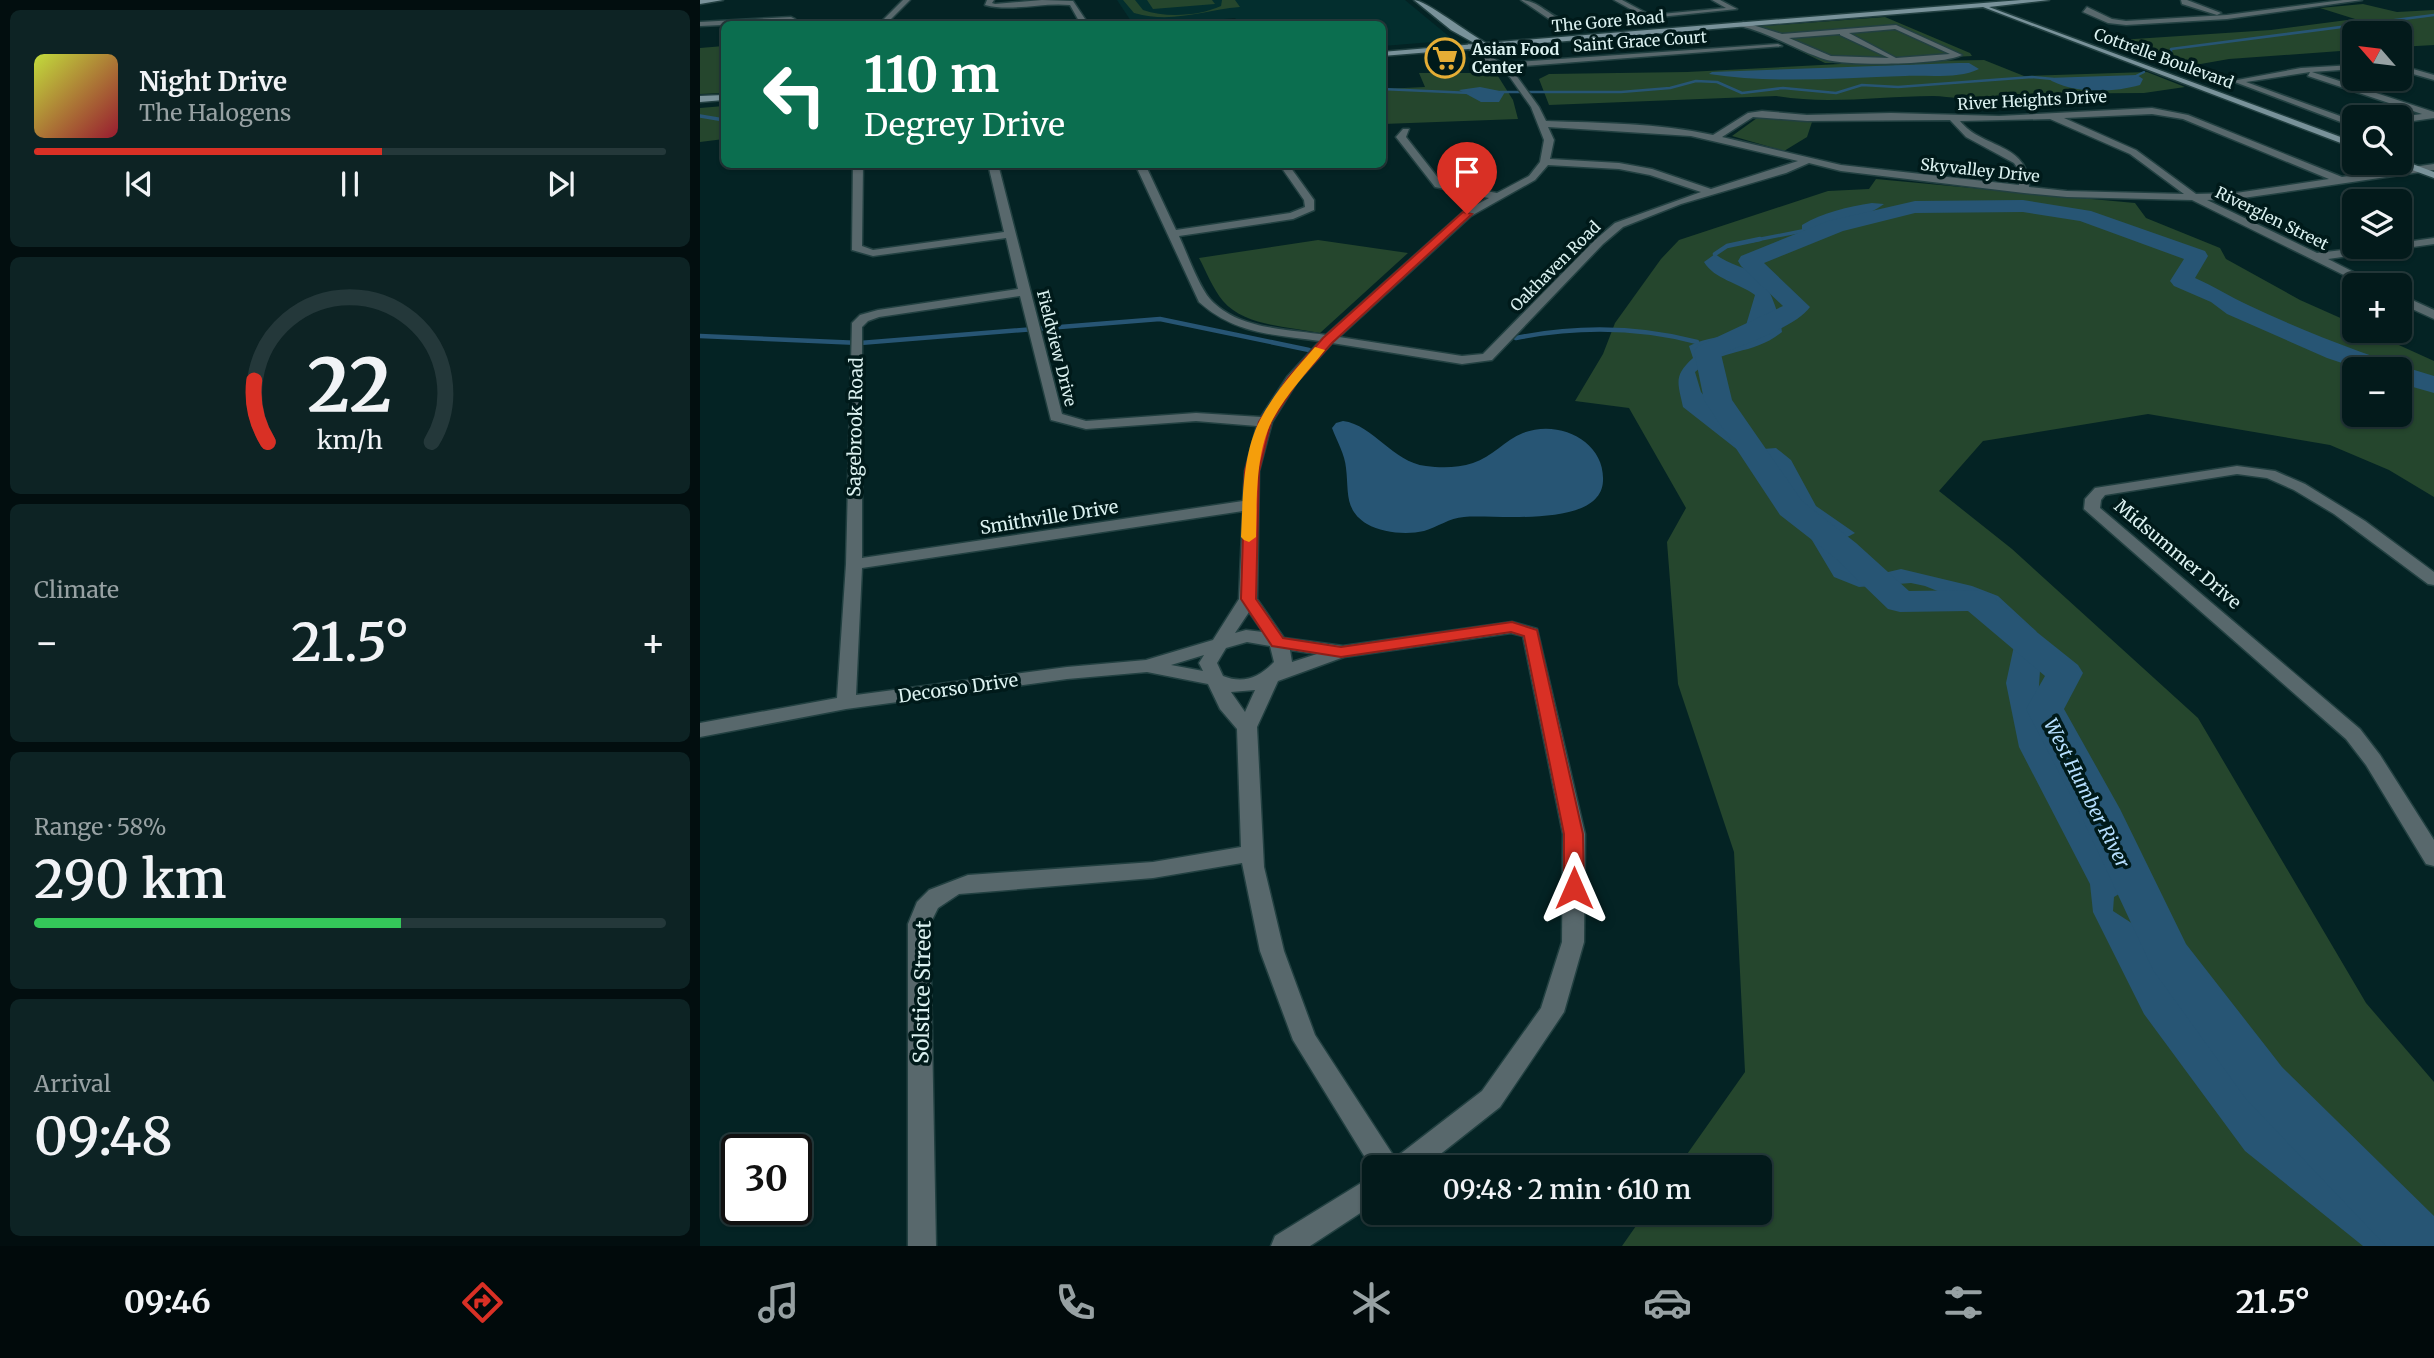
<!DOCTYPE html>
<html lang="en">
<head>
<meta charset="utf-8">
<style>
	:root { --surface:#031a1b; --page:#0d2324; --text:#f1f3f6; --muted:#97a1a3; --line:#24383a; --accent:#d93025 }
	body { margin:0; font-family:Merriweather,serif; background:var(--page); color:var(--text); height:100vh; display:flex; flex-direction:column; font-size:26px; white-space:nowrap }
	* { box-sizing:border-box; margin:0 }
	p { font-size:23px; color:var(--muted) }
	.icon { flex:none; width:38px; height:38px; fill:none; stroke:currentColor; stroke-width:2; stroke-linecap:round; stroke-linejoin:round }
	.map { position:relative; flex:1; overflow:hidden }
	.side { display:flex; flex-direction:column; gap:10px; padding:10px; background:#020e0f; width:700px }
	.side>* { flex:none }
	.banner { position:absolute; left:21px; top:21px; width:665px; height:147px; border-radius:10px; box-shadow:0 2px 5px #0004,0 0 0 2px var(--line); background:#0b6e4f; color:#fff; overflow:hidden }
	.needle { width:46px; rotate:298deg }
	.buttons { position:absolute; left:1642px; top:21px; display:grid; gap:14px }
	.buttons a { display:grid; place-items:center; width:70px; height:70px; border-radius:10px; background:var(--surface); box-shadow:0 2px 5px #0004,0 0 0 2px var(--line); font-size:35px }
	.speed { position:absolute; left:21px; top:1134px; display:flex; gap:14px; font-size:35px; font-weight:700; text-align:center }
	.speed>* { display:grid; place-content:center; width:91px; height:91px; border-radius:50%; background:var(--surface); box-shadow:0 2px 5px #0004,0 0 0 2px var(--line); line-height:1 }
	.speed .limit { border:4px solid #111; border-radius:10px; background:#fff; color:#111 }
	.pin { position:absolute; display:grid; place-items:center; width:60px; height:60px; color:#fff; margin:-72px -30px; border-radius:50% 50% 50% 0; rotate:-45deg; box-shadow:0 0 7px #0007 }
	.pin .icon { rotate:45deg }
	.me { position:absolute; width:77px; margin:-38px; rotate:0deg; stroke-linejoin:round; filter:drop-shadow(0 0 5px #0008) }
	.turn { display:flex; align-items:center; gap:24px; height:147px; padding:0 28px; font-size:32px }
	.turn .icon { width:91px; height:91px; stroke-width:2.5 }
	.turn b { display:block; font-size:49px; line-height:60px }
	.big { font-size:52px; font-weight:600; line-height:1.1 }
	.side .widget { flex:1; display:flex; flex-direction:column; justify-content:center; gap:10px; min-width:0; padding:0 24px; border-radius:10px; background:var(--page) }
	.side .dial { align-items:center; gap:0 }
	.dial svg { height:182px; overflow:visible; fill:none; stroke:var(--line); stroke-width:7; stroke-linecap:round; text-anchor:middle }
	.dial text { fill:var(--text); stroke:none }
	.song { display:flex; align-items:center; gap:21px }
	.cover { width:84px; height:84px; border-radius:10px; background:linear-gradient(135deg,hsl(70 70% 55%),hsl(350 70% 35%)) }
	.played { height:7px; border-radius:4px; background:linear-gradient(90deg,var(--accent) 55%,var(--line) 55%) }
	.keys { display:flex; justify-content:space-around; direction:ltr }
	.heat { display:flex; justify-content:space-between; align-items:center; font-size:38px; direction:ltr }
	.charge { height:10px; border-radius:5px; background:linear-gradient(90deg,#34c759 58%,var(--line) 0) }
	.trip { position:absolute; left:662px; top:1155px; width:410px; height:70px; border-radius:10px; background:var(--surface); box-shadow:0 2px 5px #0004,0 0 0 2px var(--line); font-weight:600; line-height:70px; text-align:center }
	.dock { display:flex; height:112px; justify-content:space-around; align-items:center; background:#010a0b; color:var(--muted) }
	.dock .icon { width:49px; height:49px }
	.dock .on { color:var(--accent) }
	.dock b { font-size:32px; color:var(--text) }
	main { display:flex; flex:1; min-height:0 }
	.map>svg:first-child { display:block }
	.built { fill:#032e2e }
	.green { fill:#25462d; fill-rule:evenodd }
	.water { fill:#275574 }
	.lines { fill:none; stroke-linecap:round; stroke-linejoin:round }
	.stream-far2 { stroke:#275574; stroke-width:2.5 }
	.stream-far1 { stroke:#275574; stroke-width:3.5 }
	.stream { stroke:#275574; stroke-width:4.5 }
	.river { fill:#275574; fill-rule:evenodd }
	.street-casing { stroke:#224041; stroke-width:3 }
	.secondary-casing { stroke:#224041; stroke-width:3 }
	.street { fill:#58686c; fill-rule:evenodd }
	.secondary { fill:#79929a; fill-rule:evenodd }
	.route { fill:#d93025; stroke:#8d1f18; stroke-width:2 }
	.slow { fill:#f59e0b }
	.labels { text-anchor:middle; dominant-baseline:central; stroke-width:7; stroke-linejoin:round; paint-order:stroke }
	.far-street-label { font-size:16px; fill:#dcf2f1; stroke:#001a1a }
	.far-poi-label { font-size:16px; font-weight:bold; fill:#dcf2f1; stroke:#001a1a; text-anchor:start }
	.street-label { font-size:18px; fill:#dcf2f1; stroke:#001a1a }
	.water-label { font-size:19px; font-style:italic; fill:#b6dfff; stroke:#001a1a }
	.near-street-label { font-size:21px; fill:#dcf2f1; stroke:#001a1a }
</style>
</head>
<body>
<main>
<section class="side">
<div class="widget">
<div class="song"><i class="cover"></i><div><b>Night Drive</b><p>The Halogens</p></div></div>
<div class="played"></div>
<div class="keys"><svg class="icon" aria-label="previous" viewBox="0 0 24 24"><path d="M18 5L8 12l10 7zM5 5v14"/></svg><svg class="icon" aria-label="pause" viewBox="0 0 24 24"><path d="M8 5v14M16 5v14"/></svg><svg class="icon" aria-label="next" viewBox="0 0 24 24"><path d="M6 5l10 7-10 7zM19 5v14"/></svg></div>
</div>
<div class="widget dial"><svg viewBox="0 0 100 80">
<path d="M14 69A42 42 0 1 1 86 69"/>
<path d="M14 69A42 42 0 0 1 8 42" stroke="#d93025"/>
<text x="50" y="56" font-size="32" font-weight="700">22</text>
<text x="50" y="72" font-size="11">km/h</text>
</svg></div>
<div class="widget"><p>Climate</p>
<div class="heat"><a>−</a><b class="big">21.5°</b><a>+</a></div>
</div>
<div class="widget"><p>Range · 58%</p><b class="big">290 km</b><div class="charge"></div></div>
<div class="widget"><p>Arrival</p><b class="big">09:48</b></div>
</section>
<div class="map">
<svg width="1734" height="1246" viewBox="0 0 1734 1246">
	<rect width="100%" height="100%" fill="#042324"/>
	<path class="built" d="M417,0H705L751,38L745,41L683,46L682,24H540L535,18L472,24H433Z"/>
	<path class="green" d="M423,0H435L443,10C466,18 499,16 521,6L522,0H535L540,7C502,10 474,24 434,13Z
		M447,0H512L515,4L453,9Z
		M1663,4L1697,12L1734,10V45L1699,47V33H1654V50L1529,59L1478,68L1404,41L1571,30L1655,19L1620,8Z
		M1185,17L1270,53L1272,56L1168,62L1284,60L1324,76L1447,72L1485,87L1444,93L1313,94C1283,106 1263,97 1233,96C1180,96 1128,105 1076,96L849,105L839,79L849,74L987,72L1159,63H1125L1050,27Z
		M24,46V93L0,94V48Z
		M719,73H796L813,100L818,119L683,124V89L725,87Z
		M24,106V139L0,142V108Z
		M1057,118H1063L1112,122L1107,137L1084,151L1032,136Z
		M1176,179L1435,203L1446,218L1520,248L1526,259L1600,300L1654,324V331H1668L1734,361V497L1689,470L1630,445L1448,414L1283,441L1239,491L1312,549L1498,718L1666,1003L1734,1082V1246H922L945,1213H1059V1167H978L1045,1072L1034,852L978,684L967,542L986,508L929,408L875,401L903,354L915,323L961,259L979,240L1128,191L1169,189ZM1654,369H1699V415H1654Z
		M618,240L708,253L620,333C590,327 544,326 523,301C513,289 506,271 499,258Z"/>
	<path class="water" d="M1258,63H1269L1279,69C1259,79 1228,75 1205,76C1140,78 1072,84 1009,74L1012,72Z
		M1437,75L1443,79L1440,85C1412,93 1371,94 1347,78Z
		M780,87L805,92L799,102H781L759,90Z
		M1172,203L1184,204C1161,220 1129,230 1102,231V225C1123,212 1148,207 1172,203Z
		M1015,254C1029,265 1049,268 1059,276C1069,284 1081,320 1082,332C1053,356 1024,347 995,372L1001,392L1042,442L1063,449L1076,448L1091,460L1116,506L1155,533L1136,543V556L1154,570L1171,576L1201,569L1272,586L1298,596L1336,631L1342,641L1338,700L1351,744L1429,888L1414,897L1413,911L1447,933L1491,1014L1572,1110L1734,1227V1246H1663L1545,1151L1444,1014L1393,912L1390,884L1319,747L1306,683L1314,646L1298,620L1270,604L1225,586L1211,583L1159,587L1134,577L1097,515L1070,492L1062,469L983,407C978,383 973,376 993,358L989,346C1006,337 1025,337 1044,332L1055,295C1039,283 1014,279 1004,262Z
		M643,421C674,425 692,462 726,466C741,468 758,468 773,463C792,457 805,440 823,433C859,419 905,441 903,481C901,529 794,514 764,517C749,518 738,527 724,531C707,535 683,533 667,524C644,510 649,492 646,468C645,455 637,441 632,428L636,423Z"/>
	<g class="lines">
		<path class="stream-far2" d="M1463,62L1471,54V49L1734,15
			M1430,79L1444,72
			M682,89L771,93
			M800,92H921L970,88L996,81L1017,82L1042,93L1083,88L1136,93L1162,85L1198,87L1332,77L1353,79"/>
		<path class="stream-far1" d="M0,116L24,120
			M1051,241L1102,231"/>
		<path class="stream" d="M1015,254L1027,246L1060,239
			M0,336L160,343L460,319L609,350
			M816,338C877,326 936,326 997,342"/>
		<path class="river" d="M1323,200L1391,211L1505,251L1508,256L1495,278C1514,286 1530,297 1548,305C1609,334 1671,357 1734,376V393L1699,383V369H1660L1627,358L1527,314L1511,302L1474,286L1470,281L1484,259L1380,221L1323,212L1215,213L1143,231L1064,263L1110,307C1096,327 1044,344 1021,354L1032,400L1102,501L1156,543L1209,591L1276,590L1288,593L1378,665L1383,673L1364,709L1420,809L1486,944L1582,1067L1734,1216V1246H1686L1546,1099L1453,970L1378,809L1326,709L1345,676L1268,611L1200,612L1188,609L1134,557L1080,515L1004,400L994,351L998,346L1083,306L1041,266L1038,261L1041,256L1128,221L1215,201Z"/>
		<g class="street-casing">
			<path id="street" d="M203,0H210L186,24H179Z
				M287,0H294L292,3L295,4L342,0L373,1L387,22L377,24L379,21L370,5C342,2 312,12 285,5Z
				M821,0C838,0 849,16 864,20C887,26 918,18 941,15L914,0H922L950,15L1026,8L1012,0H1020L1037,9L872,26L855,23Z
				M1481,0H1487L1521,13L1517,15L1482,4Z
				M1643,0H1662L1527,19L1426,25L1408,23L1383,12L1387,7L1412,19L1426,21L1527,15Z
				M91,17L95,19L90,24H83L84,22L0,26V22Z
				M1043,22L1082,34L1196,25L1262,55C1243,65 1149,66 1127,60C1097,51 1071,33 1040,26ZM1195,29L1250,54L1196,58L1149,33ZM1140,34V35L1189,58L1131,56L1089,38Z
				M768,44C781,45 790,59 803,63L1078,44L1082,46L810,67L839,107L846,121C901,123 958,123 1013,135L1048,113L1062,111L1107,115L1191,113L1299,116L1452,108L1488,115L1642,177L1734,164V170L1536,199L1507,200L1617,253L1668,247H1699V243L1734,238V244L1628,259L1679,285H1664L1492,200L1367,197L1324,193L1141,171L1109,163L1086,173L981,204L923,227L903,244L792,360L762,364L632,343L597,382L572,422L559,471L557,599L584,638L643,646L812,622L837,629L885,834L884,942L864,1012L800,1107L724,1167H674V1172L593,1040L560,951L542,863L453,878L259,894L238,908L230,924L236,1246H208V924L217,902L229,890L268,875L453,862L541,847L537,729L520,709L508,684L447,672L367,679L146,709L0,737V723L137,698L146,564L152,323L160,315L178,310L318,289L306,238L173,256L152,250L153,164H163L162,246L173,250L304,232L288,164H298L362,414L386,421L496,413L561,417L587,377L620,341C573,334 536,335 499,302L435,164H445L476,230L590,213L605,207L604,200L579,164H588L614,200V210L593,219L479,236C487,253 498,285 510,299C538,330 588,329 626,335L763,212L789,198L735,187L696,137L703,129H709L706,137L742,183L797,193L829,176L840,162L844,140L831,107L807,73L800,67L788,64L768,48ZM1452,114L1483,119L1629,179L1536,193L1496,194L1436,150L1364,118ZM1053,117L1107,121L1250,120L1266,137L1314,163L1318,169L1319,185L1141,165L1022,137ZM1350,119L1430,154L1484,194L1367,191L1329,187C1329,142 1282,149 1260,121ZM848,127L991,136L1098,161L1011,189L952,169L919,163L850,159L854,140ZM848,165L919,169L950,175L1001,192L915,223L895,240L783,354L762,356L639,337L771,216L835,180ZM320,296L351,420L386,429L496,421L557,426L545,471L543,501L162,558V327L168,321L179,317ZM543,511L539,599L513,640L446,660L367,667L156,695L162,568ZM549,612L563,632L546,630L535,633ZM811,633L823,636L863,834L862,942L841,1008L782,1091L695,1158L615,1035L584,951L564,867L557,727L578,681L644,657ZM547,642L570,646L574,662C559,678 543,684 523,676L517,663L526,648ZM590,650L617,654L592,662ZM504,655L499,663L503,671L471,665ZM555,690L545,712L531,692Z
				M1654,65V69L1612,72L1734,112V118L1699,123V117L1722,114L1608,76L1610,72L1546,82L1654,121V127L1532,81L1601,68Z
				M1699,65L1734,75V80L1699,70Z
				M1699,294L1734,310V319L1699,303Z
				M1537,466L1575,471L1605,484L1665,521L1734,572V585L1728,584L1634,514L1594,490L1567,478L1537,474L1405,495L1401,500L1400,508L1660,729L1680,755L1734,840V866L1726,864L1666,765L1646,739L1384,509L1385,499L1395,488Z
				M674,1175V1204L610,1246H571L575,1236Z"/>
		</g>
		<g class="secondary-casing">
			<path id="secondary" d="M0,0H23L0,4Z
				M714,0C725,0 771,35 786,43L1321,0H1349L1289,7L1654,142V148L1283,7L682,56V52L776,44L751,30Z
				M24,95V100L0,102V96Z
				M1699,159L1734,172V178L1696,164L1699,163Z"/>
		</g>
		<use href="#street" class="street"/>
		<use href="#secondary" class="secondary"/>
	</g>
	<path class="route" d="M763,212L772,214L632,343L597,382L571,422L559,471L556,599L583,638L641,647L812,622L837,630L883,834L884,888L881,893L874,896L867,893L864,888V834L824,636L811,632L641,657L572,646L541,599L545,471L559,422L588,378L623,338Z"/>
	<path class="slow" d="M615,347L625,350C607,373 587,393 573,419C555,452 557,501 556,537L549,542L544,540L541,537C543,499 542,455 560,420C574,393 595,370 615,347Z"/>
	<defs>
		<g id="supermarket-ring" transform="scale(2.0125)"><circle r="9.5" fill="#001a1a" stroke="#e5ad35" stroke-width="1.5"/><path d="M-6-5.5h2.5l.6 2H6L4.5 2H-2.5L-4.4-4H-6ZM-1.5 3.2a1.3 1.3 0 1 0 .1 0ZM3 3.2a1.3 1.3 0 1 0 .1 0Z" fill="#e5ad35"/></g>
	</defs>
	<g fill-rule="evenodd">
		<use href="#supermarket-ring" x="745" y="58"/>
	</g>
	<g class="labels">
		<g class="far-street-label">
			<text transform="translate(908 21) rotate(-5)">The Gore Road</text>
			<text transform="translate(940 41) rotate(-4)">Saint Grace Court</text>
			<text transform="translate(1464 58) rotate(20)">Cottrelle Boulevard</text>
			<text transform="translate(1332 100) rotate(-3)">River Heights Drive</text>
			<text transform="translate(1280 170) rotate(6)">Skyvalley Drive</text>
			<text transform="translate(1572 218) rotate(26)">Riverglen Street</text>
			<text transform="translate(855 266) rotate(-45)">Oakhaven Road</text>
			<text transform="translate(357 348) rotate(76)">Fieldview Drive</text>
		</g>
		<g class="far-poi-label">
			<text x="772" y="49">Asian Food<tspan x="772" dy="18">Center</tspan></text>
		</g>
		<g class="street-label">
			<text transform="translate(155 427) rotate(-89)">Sagebrook Road</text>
			<text transform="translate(349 517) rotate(-9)">Smithville Drive</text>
			<text transform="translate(1478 554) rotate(40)">Midsummer Drive</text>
			<text transform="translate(258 688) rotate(-8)">Decorso Drive</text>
		</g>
		<g class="water-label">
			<text transform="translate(1387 793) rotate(63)">West Humber River</text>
		</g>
		<g class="near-street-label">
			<text transform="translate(222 992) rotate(-89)">Solstice Street</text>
		</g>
	</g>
</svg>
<div class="buttons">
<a><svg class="needle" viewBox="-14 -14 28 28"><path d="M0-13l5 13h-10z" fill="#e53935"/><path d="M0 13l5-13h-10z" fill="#97a1a3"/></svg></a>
<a><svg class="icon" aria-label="search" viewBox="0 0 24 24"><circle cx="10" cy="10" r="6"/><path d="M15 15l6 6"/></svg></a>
<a><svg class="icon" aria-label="layers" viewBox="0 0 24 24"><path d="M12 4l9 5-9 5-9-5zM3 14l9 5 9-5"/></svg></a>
<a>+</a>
<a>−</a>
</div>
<div class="speed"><div class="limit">30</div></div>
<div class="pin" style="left:767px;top:214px;background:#d93025"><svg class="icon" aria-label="arrive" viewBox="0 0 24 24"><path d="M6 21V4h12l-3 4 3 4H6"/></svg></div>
<svg class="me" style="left:874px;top:888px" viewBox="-20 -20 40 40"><path d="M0-17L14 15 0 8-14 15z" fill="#d93025" stroke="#fff" stroke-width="4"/></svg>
<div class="trip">09:48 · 2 min · 610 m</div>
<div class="banner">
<div class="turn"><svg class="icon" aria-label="left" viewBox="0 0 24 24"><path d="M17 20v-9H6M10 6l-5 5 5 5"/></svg><div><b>110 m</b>Degrey Drive</div></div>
</div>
</div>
</main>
<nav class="dock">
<b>09:46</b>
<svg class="icon on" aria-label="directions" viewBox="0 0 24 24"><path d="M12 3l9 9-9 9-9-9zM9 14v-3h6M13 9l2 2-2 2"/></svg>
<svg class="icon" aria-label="music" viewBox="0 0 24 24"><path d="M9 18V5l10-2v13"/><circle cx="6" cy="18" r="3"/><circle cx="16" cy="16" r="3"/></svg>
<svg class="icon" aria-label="phone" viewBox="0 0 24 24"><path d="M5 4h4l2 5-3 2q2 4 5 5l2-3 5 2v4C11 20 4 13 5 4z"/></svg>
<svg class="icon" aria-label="climate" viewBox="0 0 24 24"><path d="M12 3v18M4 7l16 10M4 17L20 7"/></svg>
<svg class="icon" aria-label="car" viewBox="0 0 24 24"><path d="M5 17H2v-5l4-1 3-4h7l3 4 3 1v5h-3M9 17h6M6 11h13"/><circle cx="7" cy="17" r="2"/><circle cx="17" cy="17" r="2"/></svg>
<svg class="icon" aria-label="filters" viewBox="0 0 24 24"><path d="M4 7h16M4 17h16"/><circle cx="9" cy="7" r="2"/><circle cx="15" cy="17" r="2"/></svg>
<b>21.5°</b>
</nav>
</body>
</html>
